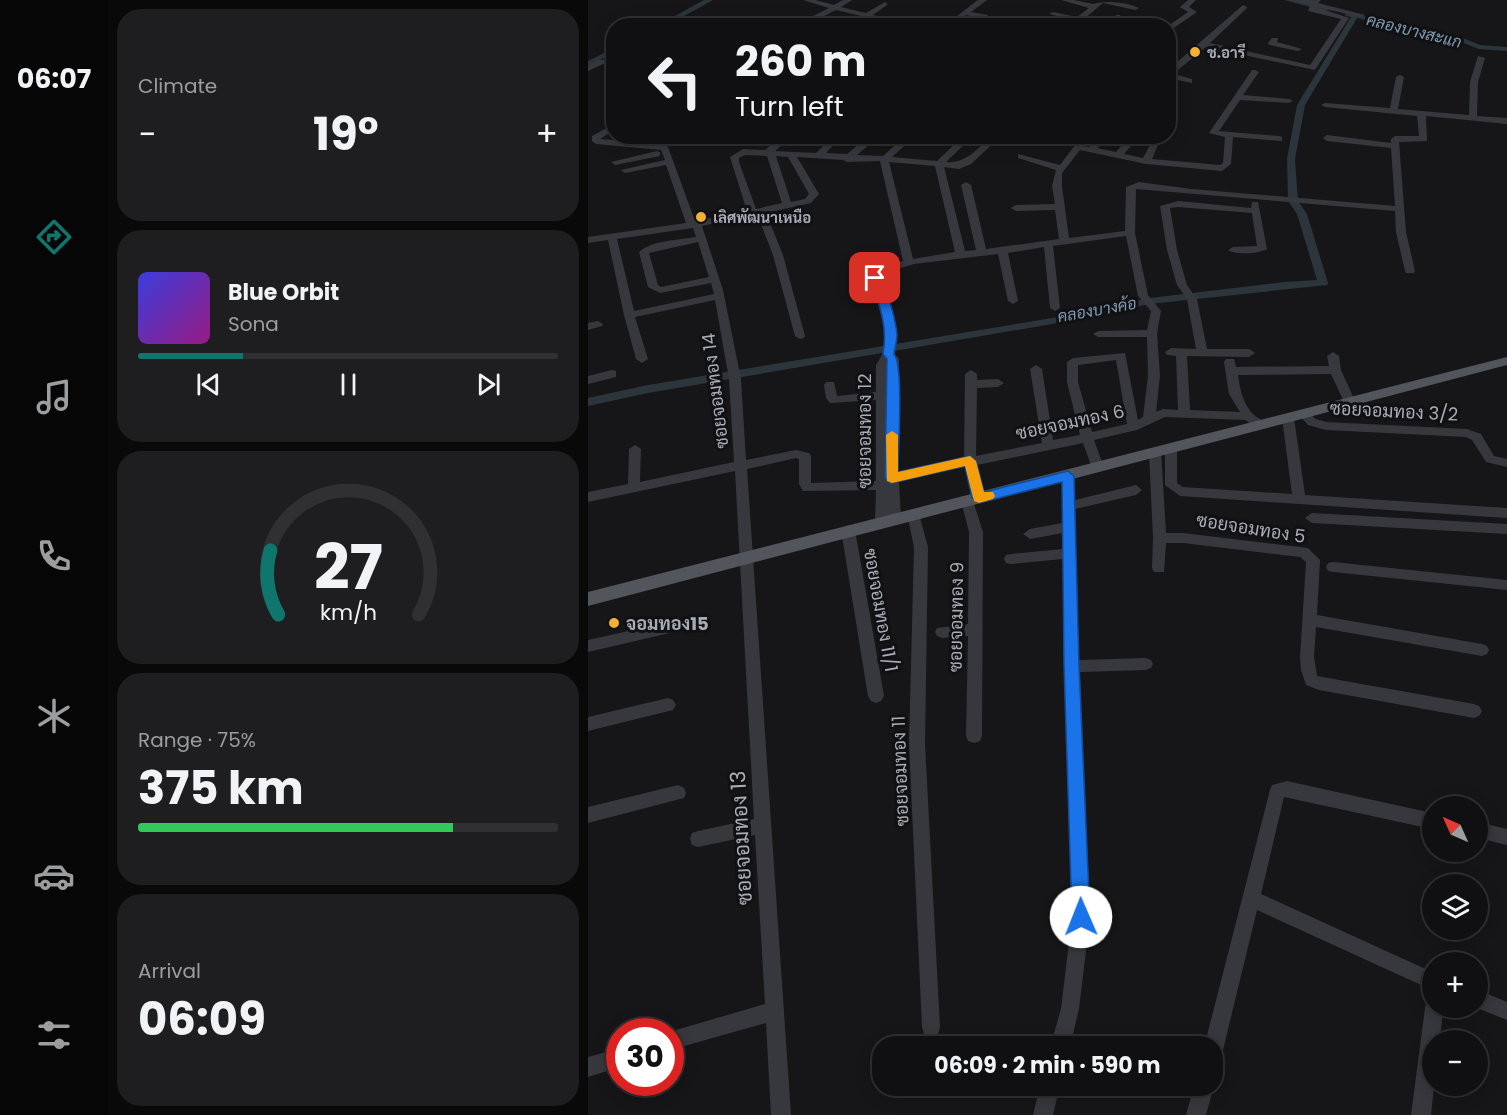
<!DOCTYPE html>
<html lang="en">
<head>
<meta charset="utf-8">
<style>
	:root { --surface:#101012; --page:#1e1e20; --text:#f1f3f6; --muted:#9c9d9f; --line:#303032; --accent:#0f766e }
	body { margin:0; font-family:Poppins,Sarabun,sans-serif; background:var(--page); color:var(--text); height:100vh; display:flex; flex-direction:column; font-size:22px; white-space:nowrap }
	* { box-sizing:border-box; margin:0 }
	p { font-size:20px; color:var(--muted) }
	.icon { flex:none; width:33px; height:33px; fill:none; stroke:currentColor; stroke-width:2; stroke-linecap:round; stroke-linejoin:round }
	.map { position:relative; flex:1; overflow:hidden }
	.panel { display:flex; flex-direction:column; gap:9px; padding:9px; background:#09090a; width:480px }
	.panel>* { flex:none }
	.banner { position:absolute; left:18px; top:18px; width:570px; height:126px; border-radius:24px; box-shadow:0 3px 15px #0003,0 0 0 2px var(--line); background:#101012; color:var(--text); overflow:hidden }
	.needle { width:39px; rotate:315deg }
	.controls { position:absolute; left:834px; top:796px; display:grid; gap:12px }
	.controls a { display:grid; place-items:center; width:66px; height:66px; border-radius:50%; background:var(--surface); box-shadow:0 3px 15px #0003,0 0 0 2px var(--line); font-size:30px }
	.speed { position:absolute; left:18px; top:1018px; display:flex; gap:12px; font-size:30px; font-weight:700; text-align:center }
	.speed>* { display:grid; place-content:center; width:78px; height:78px; border-radius:50%; background:var(--surface); box-shadow:0 3px 15px #0003,0 0 0 2px var(--line); line-height:1 }
	.speed .limit { border:9px solid #d22; background:#fff; color:#111 }
	.pin { position:absolute; display:grid; place-items:center; width:51px; height:51px; color:#fff; margin:-26px; border-radius:12px; box-shadow:0 3px 9px #0006 }
	.me { position:absolute; width:66px; margin:-33px; rotate:359deg; stroke-linejoin:round; filter:drop-shadow(0 0 4px #0008) }
	.turn { display:flex; align-items:center; gap:21px; height:126px; padding:0 30px; font-size:27px }
	.turn .icon { width:78px; height:78px; stroke-width:2.5 }
	.turn b { display:block; font-size:42px; line-height:51px }
	.big { font-size:45px; font-weight:700; line-height:1.1 }
	.panel .card { flex:1; display:flex; flex-direction:column; justify-content:center; gap:9px; min-width:0; padding:0 21px; border-radius:24px; background:var(--page) }
	.panel .dial { align-items:center; gap:0 }
	.dial svg { height:156px; overflow:visible; fill:none; stroke:var(--line); stroke-width:7; stroke-linecap:round; text-anchor:middle }
	.dial text { fill:var(--text); stroke:none }
	.song { display:flex; align-items:center; gap:18px }
	.cover { width:72px; height:72px; border-radius:9px; background:linear-gradient(135deg,hsl(240 70% 55%),hsl(310 70% 35%)) }
	.played { height:6px; border-radius:3px; background:linear-gradient(90deg,var(--accent) 25%,var(--line) 25%) }
	.keys { display:flex; justify-content:space-around; direction:ltr }
	.heat { display:flex; justify-content:space-between; align-items:center; font-size:33px; direction:ltr }
	.charge { height:9px; border-radius:4px; background:linear-gradient(90deg,#34c759 75%,var(--line) 0) }
	.trip { position:absolute; left:284px; top:1036px; width:351px; height:60px; border-radius:24px; background:var(--surface); box-shadow:0 3px 15px #0003,0 0 0 2px var(--line); font-weight:700; line-height:60px; text-align:center }
	main { display:flex; flex:1; min-height:0 }
	.dock { display:flex; flex-direction:column; width:108px; justify-content:space-around; align-items:center; background:#060607; color:var(--muted) }
	.dock .icon { width:42px; height:42px }
	.dock .active { color:var(--accent) }
	.dock b { font-size:27px; color:var(--text) }
	.map>svg:first-child { display:block }
	.lines { fill:none; stroke-linecap:round; stroke-linejoin:round }
	.canal { fill:#2c353c; fill-rule:evenodd }
	.minor { fill:#37383d; fill-rule:evenodd }
	.major { fill:#53555c; fill-rule:evenodd }
	.route { fill:#1a73e8; stroke:#114b97; stroke-width:1.5 }
	.slow { fill:#f59e0b }
	.poi-dot { fill:#f2b134; stroke:#111113; stroke-width:2 }
	.labels { text-anchor:middle; dominant-baseline:central; stroke-width:6; stroke-linejoin:round; paint-order:stroke }
	.far-poi-label { font-size:15px; font-weight:bold; fill:#a8adb8; stroke:#111113; text-anchor:start }
	.far-water-label { font-size:16px; font-style:italic; fill:#7f9bb3; stroke:#111113 }
	.street-label { font-size:18px; fill:#a8adb8; stroke:#111113 }
	.poi-label { font-size:18px; font-weight:bold; fill:#a8adb8; stroke:#111113; text-anchor:start }
	.near-street-label { font-size:21px; fill:#a8adb8; stroke:#111113 }
</style>
</head>
<body>
<main>
<nav class="dock">
<b>06:07</b>
<svg class="icon active" aria-label="directions" viewBox="0 0 24 24"><path d="M12 3l9 9-9 9-9-9zM9 14v-3h6M13 9l2 2-2 2"/></svg>
<svg class="icon" aria-label="music" viewBox="0 0 24 24"><path d="M9 18V5l10-2v13"/><circle cx="6" cy="18" r="3"/><circle cx="16" cy="16" r="3"/></svg>
<svg class="icon" aria-label="phone" viewBox="0 0 24 24"><path d="M5 4h4l2 5-3 2q2 4 5 5l2-3 5 2v4C11 20 4 13 5 4z"/></svg>
<svg class="icon" aria-label="climate" viewBox="0 0 24 24"><path d="M12 3v18M4 7l16 10M4 17L20 7"/></svg>
<svg class="icon" aria-label="car" viewBox="0 0 24 24"><path d="M5 17H2v-5l4-1 3-4h7l3 4 3 1v5h-3M9 17h6M6 11h13"/><circle cx="7" cy="17" r="2"/><circle cx="17" cy="17" r="2"/></svg>
<svg class="icon" aria-label="filters" viewBox="0 0 24 24"><path d="M4 7h16M4 17h16"/><circle cx="9" cy="7" r="2"/><circle cx="15" cy="17" r="2"/></svg>
</nav>
<section class="panel">
<div class="card"><p>Climate</p>
<div class="heat"><a>−</a><b class="big">19°</b><a>+</a></div>
</div>
<div class="card">
<div class="song"><i class="cover"></i><div><b>Blue Orbit</b><p>Sona</p></div></div>
<div class="played"></div>
<div class="keys"><svg class="icon" aria-label="previous" viewBox="0 0 24 24"><path d="M18 5L8 12l10 7zM5 5v14"/></svg><svg class="icon" aria-label="pause" viewBox="0 0 24 24"><path d="M8 5v14M16 5v14"/></svg><svg class="icon" aria-label="next" viewBox="0 0 24 24"><path d="M6 5l10 7-10 7zM19 5v14"/></svg></div>
</div>
<div class="card dial"><svg viewBox="0 0 100 80">
<path d="M14 69A42 42 0 1 1 86 69"/>
<path d="M14 69A42 42 0 0 1 10 36" stroke="#0f766e"/>
<text x="50" y="56" font-size="32" font-weight="700">27</text>
<text x="50" y="72" font-size="11">km/h</text>
</svg></div>
<div class="card"><p>Range · 75%</p><b class="big">375 km</b><div class="charge"></div></div>
<div class="card"><p>Arrival</p><b class="big">06:09</b></div>
</section>
<div class="map">
<svg width="919" height="1115" viewBox="0 0 919 1115">
	<rect width="100%" height="100%" fill="#161618"/>
	<g class="lines">
		<path class="canal" d="M116,0H125L78,26H69Z
			M696,0H709L742,9L738,11Z
			M757,12L875,38L892,45L919,47V51L891,49L873,42L769,18L717,105L707,159L710,201L719,214L740,283L739,285L562,304L464,324L60,393L0,406V398L60,385L464,318L562,298L696,282L729,280L709,214L700,201L699,159L709,105L763,17L757,16Z
			M26,48V53L0,66V61Z"/>
		<path class="minor" d="M215,0H227L246,5L255,0H264L253,7L278,13L297,2L299,3V5L285,15L321,26H308L280,18L269,26H260L273,16L248,10L228,20L224,18L225,16L241,8Z
			M390,0H399L383,12L400,15L394,26L385,24L391,18L378,15L364,26H356Z
			M473,0H486L505,4C516,0 539,2 551,8L547,10L515,3L496,19L514,23L529,15H532V19L519,26L492,22L487,24L483,22L484,20L461,14L465,12L489,17L501,8Z
			M600,0H608L601,7L609,12L580,32V26L600,12L592,7Z
			M704,0H733L730,3L777,15L773,17L728,7L761,18L727,70L618,47L585,74L604,79V83L580,78V70L655,5L659,7L658,9L622,43L722,65L753,19L720,11L722,5Z
			M212,16L219,18L208,26H199Z
			M429,23L432,26H425Z
			M684,38H690L689,42L714,49L710,51L681,45L680,43Z
			M890,56L897,58L890,82L889,116L919,118V124L838,116L839,141L811,142L818,232L827,271L826,273H818L817,271L808,232L807,211L548,189L547,233L560,295L573,311L569,333L572,376L568,412L575,409L590,410L588,356L579,355L577,352L583,348L608,349L599,299L589,285L579,250L572,206L590,201L663,208L664,202H670L679,249C671,254 648,255 640,250L645,247L669,246L664,213L590,207L582,208L589,250L599,285L609,299L619,349H661L667,353L661,357L599,356L602,410L652,412L641,394L636,362L638,359H646L648,367L741,366L739,356L745,352L751,356L753,370L768,403L766,406H758L743,374L650,375C652,388 654,402 664,413C668,418 676,420 680,425L678,428H670L657,420L577,417L549,430L506,440L516,468L510,472L504,468L495,443L389,465L397,498L391,503L385,498L377,467L311,481L313,519L306,524L301,521L299,525L294,527L287,522L288,490L215,491L211,484V459L208,458L159,469L203,1115H183L178,1023L82,1050V1032H81L177,1004L167,835L110,847L104,845L102,839L104,833L110,831L166,819L147,471L0,502V492L40,484L41,449L47,445L53,449L52,482L146,462L141,379L127,300L47,317L60,359L54,363L48,359L36,315L20,240L0,243V237L98,223L78,165L37,173L33,170L77,160L73,150L8,144L4,141V136L26,124V130L12,139L71,143L80,147L107,221L159,211L142,157L155,149L177,150L194,136H204L187,151L228,153L245,136H254L238,153L259,154L281,136H291L269,155L295,156L317,136H327L304,157L349,161L375,136H385L358,162C378,164 389,149 403,136H413L383,164L371,169L356,167L377,251L388,250L373,185L378,182L383,185L398,249L471,239L467,210L428,211L423,208L428,205L467,204L464,186L468,170L430,158V154L472,165L487,145L501,147L508,141L510,136H518L515,144L509,148L528,152L542,136H551L536,154L555,158L563,143L566,142L570,145L564,159L632,165L635,163L637,137L621,133L664,70H667L671,72L655,95L701,99L705,101L701,103L652,100L631,131L691,136L694,137V141L645,137L643,164L634,171L558,164L492,150L474,173V186L481,238L537,231L538,187L551,182L603,189L807,206L803,148L739,141L735,138L739,135L803,143V139L807,136H831L829,116L737,107L733,105L737,103L802,108L808,77L812,75L816,77L810,109L881,115L882,82ZM157,155L179,156L194,203L168,209L151,162V158ZM188,156L200,157L221,194L217,199L203,202ZM209,157L255,160L259,162L292,161L315,261L292,267L281,274L298,333L295,353L288,365V392L249,396L246,382H238L236,385L238,398L242,403L288,400V481L223,483V456L221,453L208,450L158,460L153,379L135,290L114,226L169,214L185,255L207,336L212,339L216,338L217,336L195,255L178,213L223,203L231,194ZM301,162L347,166L367,252L325,259ZM105,228L108,237C91,240 64,240 51,252L60,287L72,293L123,283L126,294L46,311L29,239ZM538,236L550,296L563,311L559,330L510,331L505,334L510,337H559L560,376L555,417L550,420L537,353L485,358L479,362V382L492,435L465,440L454,369L448,365L442,369L454,443L388,456L389,388L410,387L416,383L410,379L389,380V374L383,370L377,374L376,459L310,472L308,467H300V433H308L310,430L311,359L306,353C313,325 298,302 291,275L326,264L410,254L420,301L425,304L430,301L420,253L456,247L462,308L467,311L472,308L465,246ZM110,242L121,277L73,287L70,285L61,253ZM528,360L539,424L504,432L490,382V365Z
			M26,59V63L15,64L0,71V66L10,60Z
			M69,151L72,152V156L27,165L23,162Z
			M10,321L15,324L14,326L0,330V323Z
			M24,370L28,371V377L0,384V376Z
			M716,410L728,419L738,422L879,429L893,434L906,456L919,459V467L898,462L884,440L878,437L738,430L720,425L710,414Z
			M700,414L706,418L717,495L919,508V518L592,496L577,485V448L583,444L589,448V483L595,487L704,494L694,418Z
			M567,448L573,452L578,533H595L720,548L732,560L729,615L894,644L899,646L901,650L899,654L894,656L728,627L726,657L729,676L886,704L891,706L894,711L891,716L886,718L731,690L718,685L713,670L712,657L718,562L712,557L595,543H578L576,572H566L564,568L565,538L561,452Z
			M480,471L486,476L487,500L548,485L554,490L548,495L487,509L491,660L558,658L563,660L565,664L563,668L558,670L492,672L502,917L491,1009L482,1047H462L473,1009L484,917L475,559L423,564L418,563L416,559L418,555L423,554L475,549V533L442,539L435,534L442,529L474,523V476Z
			M379,496L385,501L395,532L394,736L392,741L386,743L380,741L378,736L380,636L354,638L349,636L347,632L349,628L380,624L381,532L373,501Z
			M325,509L331,514L340,547L337,744L352,1027L350,1034L343,1036L336,1034L334,1027L321,744L326,547L319,514Z
			M724,513L919,524V534L724,523L717,518Z
			M260,525L267,530L296,696L293,701L288,703L283,701L280,696L253,530Z
			M745,562L919,580V590L745,572L740,571L738,567L740,563Z
			M77,623L82,625L84,629L82,633L0,652V640Z
			M80,698L85,700L88,705L85,710L0,731V717Z
			M699,781L844,813V829L696,797L673,894L844,972V990L669,910L634,1054L631,1061L624,1064V1047H616L682,790L684,785Z
			M90,785L96,788L98,793L96,798L0,823V807Z
			M890,822L919,829V845L890,838Z
			M890,990L919,1002V1020L889,1008Z
			M844,999V1008H855L852,1041H844V1086H846L843,1115H823L837,1008L839,1001Z
			M32,1048V1067L0,1077V1057Z
			M624,1082L626,1086L618,1115H598L606,1086H624Z
			M452,1086H472L465,1115H445Z"/>
		<path class="major" d="M919,357V365L0,606V592Z"/>
	</g>
	<path class="route" d="M287,275C298,279 308,322 309,335C309,341 307,348 306,354C316,365 310,452 310,472L382,456L388,461L396,492L480,471L486,476L491,666L502,917L499,923L493,926L487,923L484,917L476,666L474,482L391,503L384,498L377,466L304,483L299,481L297,478L299,359L295,354C300,327 292,304 281,278Z"/>
	<path class="slow" d="M304,431L310,435V472L382,456L388,461L396,492H405L407,496L405,499L391,503L386,501L377,466L304,483L299,481L298,435Z"/>
	<g class="poi-dot">
		<circle cx="607" cy="52" r="6"/>
		<circle cx="113" cy="217" r="6"/>
		<circle cx="26" cy="623" r="6"/>
	</g>
	<g class="labels">
		<g class="far-poi-label">
			<text x="619" y="52">ช.อารี</text>
			<text x="125" y="217">เลิศพัฒนาเหนือ</text>
		</g>
		<g class="far-water-label">
			<text transform="translate(826 31) rotate(14)">คลองบางสะแก</text>
			<text transform="translate(509 310) rotate(-10)">คลองบางค้อ</text>
		</g>
		<g class="street-label">
			<text transform="translate(127 391) rotate(-97)">ซอยจอมทอง 14</text>
			<text transform="translate(806 411) rotate(3)">ซอยจอมทอง 3/2</text>
			<text transform="translate(482 422) rotate(-12)">ซอยจอมทอง 6</text>
			<text transform="translate(276 431) rotate(-90)">ซอยจอมทอง 12</text>
			<text transform="translate(663 528) rotate(9)">ซอยจอมทอง 5</text>
			<text transform="translate(293 610) rotate(80)">ซอยจอมทอง 11/1</text>
			<text transform="translate(368 617) rotate(-89)">ซอยจอมทอง 9</text>
			<text transform="translate(312 771) rotate(-92)">ซอยจอมทอง 11</text>
		</g>
		<g class="poi-label">
			<text x="38" y="623">จอมทอง15</text>
		</g>
		<g class="near-street-label">
			<text transform="translate(153 838) rotate(-93)">ซอยจอมทอง 13</text>
		</g>
	</g>
</svg>
<div class="controls">
<a><svg class="needle" viewBox="-14 -14 28 28"><path d="M0-13l5 13h-10z" fill="#e53935"/><path d="M0 13l5-13h-10z" fill="#9c9d9f"/></svg></a>
<a><svg class="icon" aria-label="layers" viewBox="0 0 24 24"><path d="M12 4l9 5-9 5-9-5zM3 14l9 5 9-5"/></svg></a>
<a>+</a>
<a>−</a>
</div>
<div class="speed"><div class="limit">30</div></div>
<div class="pin" style="left:287px;top:278px;background:#d93025"><svg class="icon" aria-label="arrive" viewBox="0 0 24 24"><path d="M6 21V4h12l-3 4 3 4H6"/></svg></div>
<svg class="me" style="left:493px;top:917px" viewBox="-20 -20 40 40"><circle r="19" fill="#fff"/><path d="M0-13L10 11 0 6-10 11z" fill="#1a73e8"/></svg>
<div class="trip">06:09 · 2 min · 590 m</div>
<div class="banner">
<div class="turn"><svg class="icon" aria-label="left" viewBox="0 0 24 24"><path d="M17 20v-9H6M10 6l-5 5 5 5"/></svg><div><b>260 m</b>Turn left</div></div>
</div>
</div>
</main>
</body>
</html>
